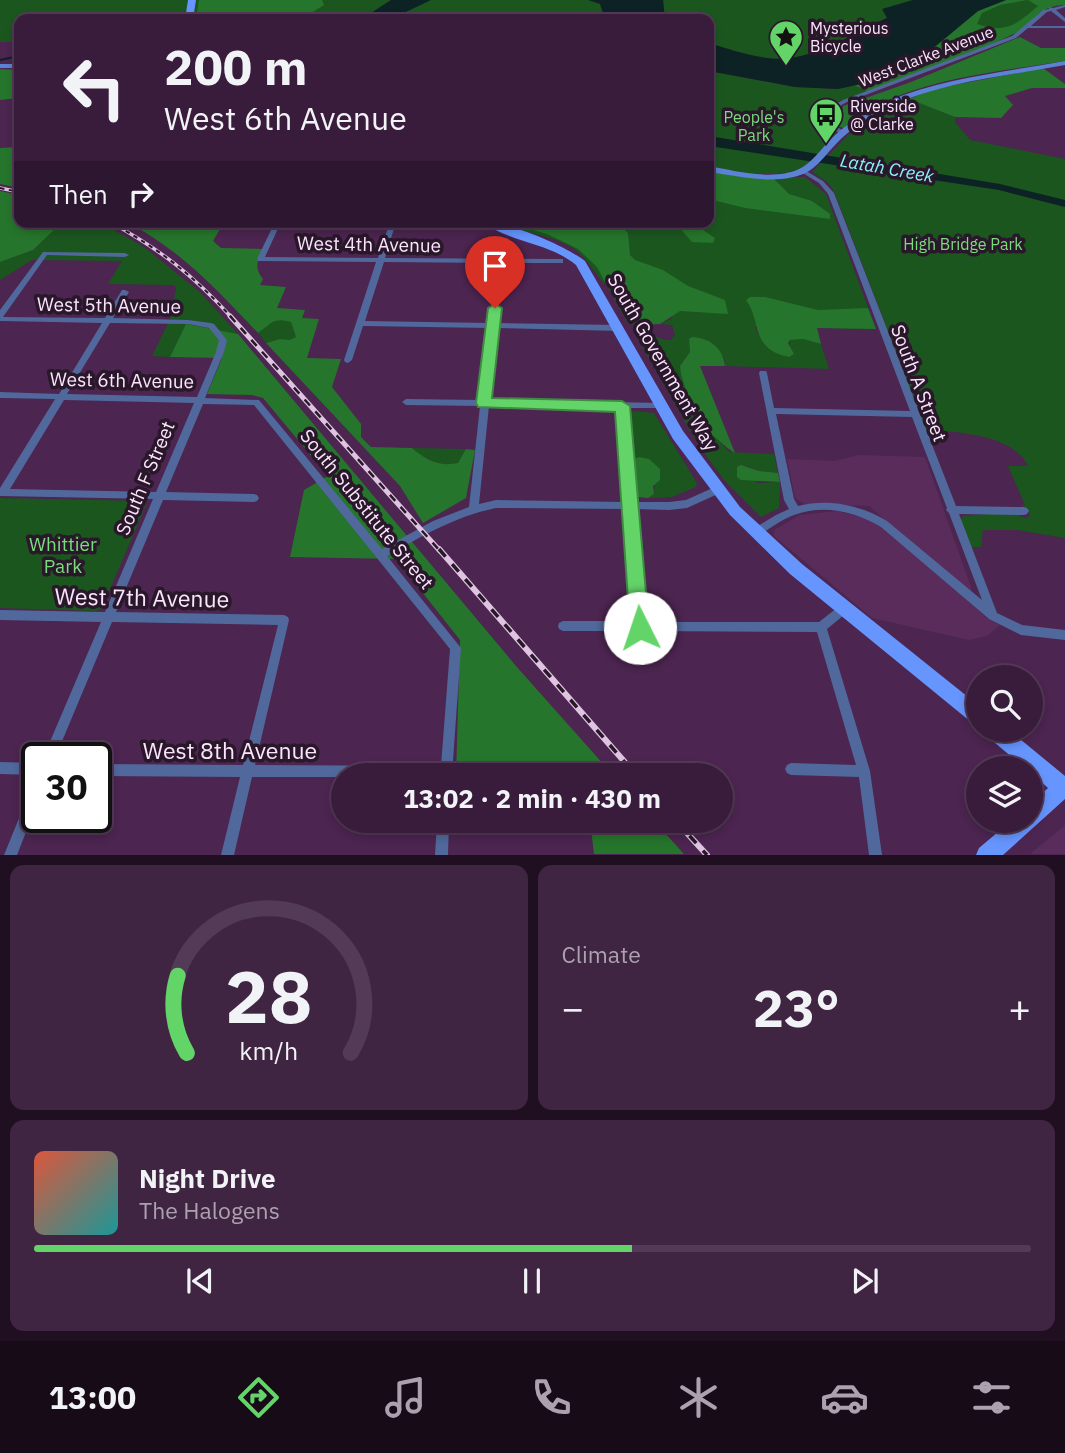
<!DOCTYPE html>
<html lang="en">
<head>
<meta charset="utf-8">
<style>
	:root { --surface:#391c3c; --page:#402543; --text:#f1f3f6; --muted:#aba1af; --line:#533a56; --accent:#63d468 }
	body { margin:0; font-family:"IBM Plex Sans",sans-serif; background:var(--page); color:var(--text); height:100vh; display:flex; flex-direction:column; font-size:26px; white-space:nowrap }
	* { box-sizing:border-box; margin:0 }
	p { font-size:23px; color:var(--muted) }
	.icon { flex:none; width:38px; height:38px; fill:none; stroke:currentColor; stroke-width:2; stroke-linecap:round; stroke-linejoin:round }
	.map { position:relative; height:855px; overflow:hidden }
	.details { display:flex; flex-direction:column; gap:10px; padding:10px; background:#1f0f21; flex:1 }
	.details>* { flex:none }
	.banner { position:absolute; left:14px; top:14px; width:700px; height:214px; border-radius:14px; box-shadow:0 4px 10px #0003,0 0 0 2px var(--line); background:#391c3c; color:var(--text); overflow:hidden }
	.buttons { position:absolute; left:966px; top:665px; display:grid; gap:14px }
	.buttons a { display:grid; place-items:center; width:77px; height:77px; border-radius:50%; background:var(--surface); box-shadow:0 4px 10px #0003,0 0 0 2px var(--line); font-size:35px }
	.speed { position:absolute; left:21px; top:742px; display:flex; gap:14px; font-size:35px; font-weight:700; text-align:center }
	.speed>* { display:grid; place-content:center; width:91px; height:91px; border-radius:50%; background:var(--surface); box-shadow:0 4px 10px #0003,0 0 0 2px var(--line); line-height:1 }
	.speed .limit { border:4px solid #111; border-radius:10px; background:#fff; color:#111 }
	.pin { position:absolute; display:grid; place-items:center; width:60px; height:60px; color:#fff; margin:-72px -30px; border-radius:50% 50% 50% 0; rotate:-45deg; box-shadow:0 0 7px #0007 }
	.pin .icon { rotate:45deg }
	.me { position:absolute; width:77px; margin:-38px; rotate:356deg; stroke-linejoin:round; filter:drop-shadow(0 0 5px #0008) }
	.turn { display:flex; align-items:center; gap:24px; height:147px; padding:0 35px; font-size:32px }
	.turn .icon { width:91px; height:91px; stroke-width:2.5 }
	.turn b { display:block; font-size:49px; line-height:60px }
	.then { display:flex; align-items:center; height:66px; padding:0 35px; background:#0003; gap:14px; font-size:26px }
	.big { font-size:52px; font-weight:700; line-height:1.1 }
	.details .widget { flex:1; display:flex; flex-direction:column; justify-content:center; gap:10px; min-width:0; padding:0 24px; border-radius:14px; background:var(--page) }
	.details .dial { align-items:center; gap:0 }
	.dial svg { height:182px; overflow:visible; fill:none; stroke:var(--line); stroke-width:7; stroke-linecap:round; text-anchor:middle }
	.dial text { fill:var(--text); stroke:none }
	.song { display:flex; align-items:center; gap:21px }
	.cover { width:84px; height:84px; border-radius:10px; background:linear-gradient(135deg,hsl(10 70% 55%),hsl(180 70% 35%)) }
	.played { height:7px; border-radius:4px; background:linear-gradient(90deg,var(--accent) 60%,var(--line) 60%) }
	.keys { display:flex; justify-content:space-around; direction:ltr }
	.heat { display:flex; justify-content:space-between; align-items:center; font-size:38px; direction:ltr }
	.details .tiles { flex:1; display:grid; gap:10px; grid-template-columns:1fr 1fr }
	.widget:last-child { grid-column:span 2 }
	.trip { position:absolute; left:331px; top:763px; width:402px; height:70px; border-radius:35px; background:var(--surface); box-shadow:0 4px 10px #0003,0 0 0 2px var(--line); font-weight:700; line-height:70px; text-align:center }
	.dock { display:flex; height:112px; justify-content:space-around; align-items:center; background:#170b18; color:var(--muted) }
	.dock .icon { width:49px; height:49px }
	.dock .selected { color:var(--accent) }
	.dock b { font-size:32px; color:var(--text) }
	.map>svg:first-child { display:block }
	.built { fill:#592c5c }
	.green { fill:#1b561f }
	.forest { fill:#26752c }
	.water { fill:#0d2224 }
	.lines { fill:none; stroke-linecap:round; stroke-linejoin:round }
	.stream { stroke:#0d2224; stroke-width:2 }
	.street { fill:#50689b; fill-rule:evenodd }
	.secondary { fill:#5c82d3; fill-rule:evenodd }
	.primary { fill:#6695fe; fill-rule:evenodd }
	.rail-far2-casing { stroke:#dfc4e1; stroke-width:3.5 }
	.rail-far1-casing { stroke:#dfc4e1; stroke-width:5 }
	.rail-casing { stroke:#dfc4e1; stroke-width:6 }
	.rail-far2 { stroke:#29172a; stroke-width:2; stroke-dasharray:4.5; stroke-linecap:butt }
	.rail-far1 { stroke:#29172a; stroke-width:2.5; stroke-dasharray:8; stroke-linecap:butt }
	.rail { stroke:#29172a; stroke-width:3.5; stroke-dasharray:10; stroke-linecap:butt }
	.route { fill:#63d468; stroke:#408a44; stroke-width:2 }
	.labels { text-anchor:middle; dominant-baseline:central; stroke-width:7; stroke-linejoin:round; paint-order:stroke }
	.far-poi-label { font-size:16px; fill:#fde4fe; stroke:#29172a; text-anchor:start }
	.far-street-label { font-size:16px; fill:#fde4fe; stroke:#29172a }
	.far-park-label { font-size:16px; fill:#79dd7c; stroke:#29172a }
	.far-water-label { font-size:18px; font-style:italic; fill:#8af1fc; stroke:#29172a }
	.street-label { font-size:19px; fill:#fde4fe; stroke:#29172a }
	.park-label { font-size:19px; fill:#79dd7c; stroke:#29172a }
	.near-street-label { font-size:23px; fill:#fde4fe; stroke:#29172a }
</style>
</head>
<body>
<div class="map">
<svg width="1065" height="855" viewBox="0 0 1065 855">
	<rect width="100%" height="100%" fill="#4c2550"/>
	<path class="built" d="M859,455L925,457L972,590H966L869,506L805,504L795,498L787,459L834,461Z
		M838,511L868,519L884,528L987,618L1000,625L987,636L969,640L872,618L774,536V530L800,515Z
		M1065,825V854H1030Z"/>
	<path class="green" d="M0,0H391L362,19H19V42H0Z
		M397,0H599L605,19H373Z
		M663,0H913L883,9L888,17C862,30 816,57 788,59C765,61 731,50 709,43V19H665Z
		M1006,0H1065L1038,12L1017,33L981,47L937,45L978,11Z
		M709,71L795,87L838,89L854,85L869,92L833,103L816,114L818,123L836,134C824,146 813,164 796,170C771,179 734,171 709,167Z
		M909,99L955,117V122L970,140L1065,159V538L1017,530H983L981,547H971L961,521L963,516L1013,512L1024,518L1030,516L1027,508L1020,505H1025L1008,466H1028C1013,434 957,432 926,430L834,191L827,182L812,172L847,136L885,107Z
		M709,172L749,177H805L826,194L876,329L755,327C762,342 772,353 789,357L790,340L803,339L821,344L829,369L725,366L724,357L689,339L690,352L680,366L698,422L709,429L729,452L774,454L778,473L759,471L746,466L757,483L780,482L779,508L761,517L724,480L699,446L635,334L638,332C650,333 659,340 671,340L675,335L672,325L660,324L673,318L611,287C634,302 626,306 636,325L628,324L606,284C598,280 588,258 573,248C551,234 523,234 500,222H709Z
		M74,222H100L144,247L201,293L238,334L186,325L170,357L152,356L175,309L173,305L176,288L174,285L108,284L122,261L32,260L0,280V262L33,250L55,229Z
		M279,319L291,322L296,337L290,341L280,339L266,343L258,333L271,320Z
		M634,411L654,413L697,483L696,487L672,497L648,498L654,494L655,482L639,457L632,460L627,415Z
		M412,448L466,449L458,463C439,467 426,460 412,448Z
		M0,498L145,501L146,505L102,608L96,611L0,608Z"/>
	<path class="forest" d="M199,0H322L324,5L310,14V19H196Z
		M1006,0H1027L1000,5L982,13L977,24C1006,34 1017,24 1038,6L1028,0H1065V5C1036,6 1037,22 1015,33C969,57 918,74 869,92L854,85L884,79L937,45L978,11Z
		M1020,37L1041,48H1065V61C997,72 897,80 844,128L832,125L841,120L843,106L911,82Z
		M1043,68L1065,84V88H1032L1005,96L1013,105L1001,118L955,117L909,99L934,89Z
		M0,69L19,70V98L0,100Z
		M19,147V188L0,184V148Z
		M709,172L773,178L789,194L812,201L830,214V219L745,208L709,199Z
		M0,191L19,195V222H74L55,229L33,250L0,262Z
		M126,222L220,229L213,241L221,248L263,249C257,262 254,268 263,279L260,285L286,287L277,308L305,310L302,318L319,319L307,358L341,359L332,387L361,424V437L371,447L412,448C426,460 439,467 458,463L466,449L475,450L466,498L423,523L400,486L266,343L280,339L290,340L296,337L291,322C273,317 272,323 258,333C218,291 180,249 126,222Z
		M505,222H617L628,233L630,255L635,260L663,270L688,286L725,300L728,314L680,311L660,324L636,325L631,306L621,293L606,284L597,267L578,249L547,234Z
		M667,222H691L715,238L713,243L692,242L676,224Z
		M750,297H765L818,310L868,308L876,329L817,328L821,344L803,339L790,340L788,343L794,354L789,357C750,349 762,322 746,300Z
		M186,324L238,334L516,666L613,775H456L460,640L396,559L290,557L304,490L328,476L263,398L252,395L207,394L222,358L170,357Z
		M692,337C710,338 723,348 725,366H700L735,453C731,452 701,425 698,421C689,409 686,388 681,374L680,366L690,352L689,339Z
		M639,457L649,459L660,469V480L653,486L654,494L648,498L638,497L632,460Z
		M741,465L759,471L778,473L780,482L741,480L737,477V467Z
		M590,821H654L684,854H594Z"/>
	<path class="water" d="M391,0H431L391,19H362Z
		M588,0H663L665,19H605L600,4Z
		M913,0H1006L978,11L937,45L884,79L838,89L795,87L709,71V43C730,50 768,62 790,58C824,53 857,32 887,18L882,9Z
		M709,136L1000,184L1065,200V207L999,190L709,146Z"/>
	<g class="lines">
		<path class="stream" d="M0,60L19,56"/>
		<path class="street" d="M1065,5V7L1056,10L1065,18V22L1051,11L1047,12L1031,26H1065V28H1028L1016,38L847,102L827,113L824,117L826,122L847,132V134C836,133 823,127 818,117L823,111L843,100L1012,36L1043,10L1049,9V7L1053,8Z
			M19,113V121L16,119V115Z
			M803,169L823,181L834,193L956,506L1024,507L1027,508L1029,511L1027,514L1024,515L959,514L997,613L1022,625L1065,630V640L1021,635L989,619L881,527C855,511 823,504 794,515C781,520 771,528 759,535L756,536L753,535L751,532L753,529L776,515L789,509L784,500L759,373L760,371H766L767,373L774,408L910,411L828,194L819,183L801,172L800,171ZM776,414L912,417L947,508L946,510L949,513L982,600L887,521C860,505 829,498 798,506L794,499Z
			M275,222H281L265,257L378,258L390,222H396L385,258L563,259V263H503L497,323L619,325L623,328L619,331L497,328L490,400L664,403L665,405L661,408H626L635,502H669L686,500L717,486L720,487L722,490L720,493L687,508L669,510L635,509L645,622H819L842,604L846,602L850,604L851,607L850,610L827,629L870,771L882,855H869L859,777L791,775L787,773L785,769L787,765L791,763L856,765L817,632L644,631L640,633L636,631H563L559,629L558,626L559,623L563,621H634L626,509L496,508C456,516 422,536 387,556L461,648L452,775H343V777H252L234,855H221L240,777L96,776V764L243,765L278,625L112,622L55,758H43L101,622L0,620V610L105,612L153,499L0,496V488L55,399L0,398V392L59,394L102,323L0,321V310L43,252L125,253L129,255L125,257L47,255L3,317L105,318L122,290H125L129,292L113,318L188,320L211,323L214,324L227,340L224,352L205,398L259,400L382,549L433,521L469,507L480,406L406,405L402,402L406,399L481,400L489,328L363,326L352,360L348,363L345,362L344,360L376,262L258,261L257,259ZM384,262L496,263L490,323L365,321ZM110,323L188,324L209,328L219,340L216,352L197,397L67,394ZM64,400L194,403L156,492L10,489ZM203,404L254,405L450,649L441,766L255,765L289,620L288,617L284,615L116,612L163,500L254,502L257,501L259,498L257,495L254,494L166,492ZM489,406L618,408L625,502L496,500L479,504Z
			M0,762L37,763V775L0,774Z
			M37,782V804L17,855H4L33,784Z
			M437,821H449L448,855H435Z"/>
		<path class="secondary" d="M1065,61V65C1007,76 947,81 893,105C872,114 851,128 836,144C827,153 820,164 809,171C781,187 739,176 709,172V166C736,171 773,181 799,169C812,163 820,150 830,140C846,124 867,110 888,101C944,78 1006,72 1065,61Z
			M0,64H19V68H0Z"/>
		<path class="primary" d="M188,0H196L193,19H185Z
			M484,222C509,222 564,245 585,261L683,431L740,507L802,564L978,705V725L971,722L790,574L730,515L673,439L576,265C548,242 509,243 484,222Z
			M986,730H1009L1065,776V799L1003,855H976L979,848L1011,821H1031V804L1048,788L1031,773V768H1025L988,737Z"/>
		<g class="rail-far2-casing">
			<path id="rail-far2" d="M0,188L19,192
				M110,222C161,250 193,275 232,318"/>
		</g>
		<g class="rail-far1-casing">
			<path id="rail-far1" d="M230,316L440,551"/>
		</g>
		<g class="rail-casing">
			<path id="rail" d="M439,549L636,775
				M676,821L707,855"/>
		</g>
		<use href="#rail-far2" class="rail-far2"/>
		<use href="#rail-far1" class="rail-far1"/>
		<use href="#rail" class="rail"/>
	</g>
	<path class="route" d="M495,304L502,308L492,398L622,401L630,406L649,628L647,634L640,637L633,634L630,628L615,412L478,407L476,403L488,308Z"/>
	<defs>
		<g id="sight-pin" transform="scale(1.75)"><path d="M0 17L-7.5 6A9.5 9.5 0 1 1 7.5 6Z" fill="#63d468" stroke="#29172a"/><path d="M0-6L1.8-2.2L6-1.7L2.9 1.2L3.7 5.4L0 3.3L-3.7 5.4L-2.9 1.2L-6-1.7L-1.8-2.2Z" fill="#111"/></g>
		<g id="bus-pin" transform="scale(1.75)"><path d="M0 17L-7.5 6A9.5 9.5 0 1 1 7.5 6Z" fill="#63d468" stroke="#29172a"/><path d="M-5-6H5V4H4V6H2V4H-2V6H-4V4H-5ZM-3.5-4V0h7V-4ZM-3.5 1.2v1.5H-2V1.2ZM2 1.2v1.5H3.5V1.2Z" fill="#111"/></g>
	</defs>
	<g fill-rule="evenodd">
		<use href="#sight-pin" x="786" y="37"/>
		<use href="#bus-pin" x="826" y="115"/>
	</g>
	<g class="labels">
		<g class="far-poi-label">
			<text x="810" y="28">Mysterious<tspan x="810" dy="18">Bicycle</tspan></text>
			<text x="850" y="106">Riverside<tspan x="850" dy="18">@ Clarke</tspan></text>
		</g>
		<g class="far-street-label">
			<text transform="translate(926 56) rotate(-21)">West Clarke Avenue</text>
		</g>
		<g class="far-park-label">
			<text x="754" y="117">People's<tspan x="754" dy="18">Park</tspan></text>
			<text x="963" y="244">High Bridge Park</text>
		</g>
		<g class="far-water-label">
			<text transform="translate(887 168) rotate(10)">Latah Creek</text>
		</g>
		<g class="street-label">
			<text transform="translate(369 244) rotate(1)">West 4th Avenue</text>
			<text transform="translate(109 305) rotate(1)">West 5th Avenue</text>
			<text transform="translate(663 362) rotate(60)">South Government Way</text>
			<text transform="translate(122 380) rotate(1)">West 6th Avenue</text>
			<text transform="translate(919 383) rotate(69)">South A Street</text>
			<text transform="translate(145 478) rotate(-67)">South F Street</text>
			<text transform="translate(367 509) rotate(51)">South Substitute Street</text>
		</g>
		<g class="park-label">
			<text x="63" y="544">Whittier<tspan x="63" dy="22">Park</tspan></text>
		</g>
		<g class="near-street-label">
			<text transform="translate(142 597) rotate(1)">West 7th Avenue</text>
			<text x="230" y="750">West 8th Avenue</text>
		</g>
	</g>
</svg>
<div class="buttons">
<a><svg class="icon" aria-label="search" viewBox="0 0 24 24"><circle cx="10" cy="10" r="6"/><path d="M15 15l6 6"/></svg></a>
<a><svg class="icon" aria-label="layers" viewBox="0 0 24 24"><path d="M12 4l9 5-9 5-9-5zM3 14l9 5 9-5"/></svg></a>
</div>
<div class="speed"><div class="limit">30</div></div>
<div class="pin" style="left:495px;top:308px;background:#d93025"><svg class="icon" aria-label="arrive" viewBox="0 0 24 24"><path d="M6 21V4h12l-3 4 3 4H6"/></svg></div>
<svg class="me" style="left:640px;top:628px" viewBox="-20 -20 40 40"><circle r="19" fill="#fff"/><path d="M0-13L10 11 0 6-10 11z" fill="#63d468"/></svg>
<div class="trip">13:02 · 2 min · 430 m</div>
<div class="banner">
<div class="turn"><svg class="icon" aria-label="left" viewBox="0 0 24 24"><path d="M17 20v-9H6M10 6l-5 5 5 5"/></svg><div><b>200 m</b>West 6th Avenue</div></div>
<div class="then">Then<svg class="icon" aria-label="right" viewBox="0 0 24 24"><path d="M7 20v-9h11M14 6l5 5-5 5"/></svg></div>
</div>
</div>
<section class="details">
<div class="tiles">
<div class="widget dial"><svg viewBox="0 0 100 80">
<path d="M14 69A42 42 0 1 1 86 69"/>
<path d="M14 69A42 42 0 0 1 10 35" stroke="#63d468"/>
<text x="50" y="56" font-size="32" font-weight="700">28</text>
<text x="50" y="72" font-size="11">km/h</text>
</svg></div>
<div class="widget"><p>Climate</p>
<div class="heat"><a>−</a><b class="big">23°</b><a>+</a></div>
</div>
<div class="widget">
<div class="song"><i class="cover"></i><div><b>Night Drive</b><p>The Halogens</p></div></div>
<div class="played"></div>
<div class="keys"><svg class="icon" aria-label="previous" viewBox="0 0 24 24"><path d="M18 5L8 12l10 7zM5 5v14"/></svg><svg class="icon" aria-label="pause" viewBox="0 0 24 24"><path d="M8 5v14M16 5v14"/></svg><svg class="icon" aria-label="next" viewBox="0 0 24 24"><path d="M6 5l10 7-10 7zM19 5v14"/></svg></div>
</div>
</div>
</section>
<nav class="dock">
<b>13:00</b>
<svg class="icon selected" aria-label="directions" viewBox="0 0 24 24"><path d="M12 3l9 9-9 9-9-9zM9 14v-3h6M13 9l2 2-2 2"/></svg>
<svg class="icon" aria-label="music" viewBox="0 0 24 24"><path d="M9 18V5l10-2v13"/><circle cx="6" cy="18" r="3"/><circle cx="16" cy="16" r="3"/></svg>
<svg class="icon" aria-label="phone" viewBox="0 0 24 24"><path d="M5 4h4l2 5-3 2q2 4 5 5l2-3 5 2v4C11 20 4 13 5 4z"/></svg>
<svg class="icon" aria-label="climate" viewBox="0 0 24 24"><path d="M12 3v18M4 7l16 10M4 17L20 7"/></svg>
<svg class="icon" aria-label="car" viewBox="0 0 24 24"><path d="M5 17H2v-5l4-1 3-4h7l3 4 3 1v5h-3M9 17h6M6 11h13"/><circle cx="7" cy="17" r="2"/><circle cx="17" cy="17" r="2"/></svg>
<svg class="icon" aria-label="filters" viewBox="0 0 24 24"><path d="M4 7h16M4 17h16"/><circle cx="9" cy="7" r="2"/><circle cx="15" cy="17" r="2"/></svg>
</nav>
</body>
</html>
